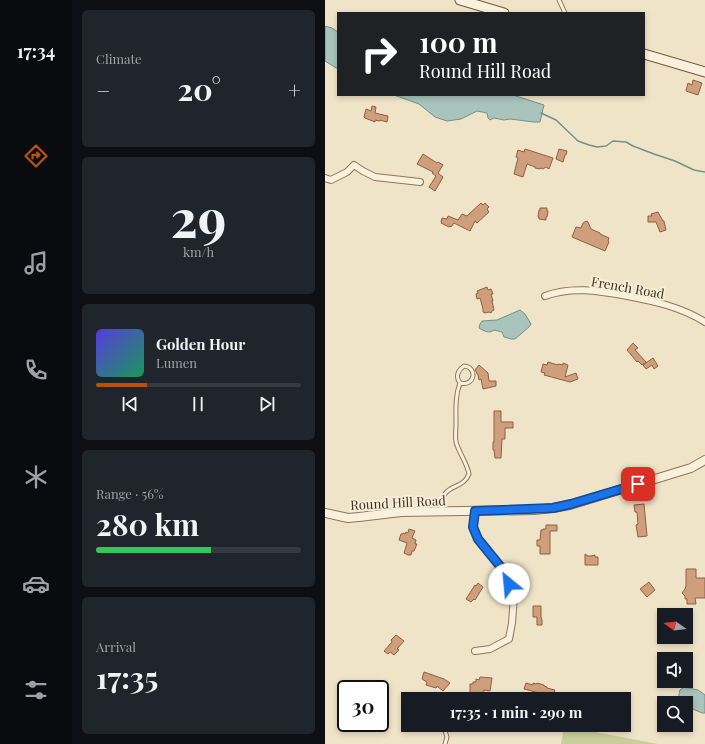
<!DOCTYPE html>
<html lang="en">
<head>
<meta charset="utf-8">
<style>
	:root { --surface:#171b24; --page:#20242c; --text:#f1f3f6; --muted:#9ea1a6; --line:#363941; --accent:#b45309 }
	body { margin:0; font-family:"Playfair Display",serif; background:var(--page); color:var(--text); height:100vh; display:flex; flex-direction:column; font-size:15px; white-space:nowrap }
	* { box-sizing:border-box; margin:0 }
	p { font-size:13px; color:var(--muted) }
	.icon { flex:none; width:22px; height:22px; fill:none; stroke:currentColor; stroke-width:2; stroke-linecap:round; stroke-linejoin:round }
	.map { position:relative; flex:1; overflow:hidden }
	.details { display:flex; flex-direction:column; gap:10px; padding:10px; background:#0d0f14; width:253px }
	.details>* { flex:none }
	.top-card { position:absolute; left:12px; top:12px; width:308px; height:84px; border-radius:0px; box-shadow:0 2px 6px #0003; background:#202124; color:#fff; overflow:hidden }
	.needle { width:26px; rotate:284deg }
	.buttons { position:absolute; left:332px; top:608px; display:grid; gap:8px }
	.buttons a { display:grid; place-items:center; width:36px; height:36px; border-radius:0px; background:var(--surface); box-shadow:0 2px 6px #0003; font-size:20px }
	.speed { position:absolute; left:12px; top:680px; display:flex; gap:8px; font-size:20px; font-weight:700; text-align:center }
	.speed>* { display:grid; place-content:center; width:52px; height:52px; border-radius:50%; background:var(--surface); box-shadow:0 2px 6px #0003; line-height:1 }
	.speed .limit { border:2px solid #111; border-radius:6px; background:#fff; color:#111 }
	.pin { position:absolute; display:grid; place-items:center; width:34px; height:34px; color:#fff; margin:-17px; border-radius:8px; box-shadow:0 2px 6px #0006 }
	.me { position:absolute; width:44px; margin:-22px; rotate:332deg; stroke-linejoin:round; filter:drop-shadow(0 0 3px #0008) }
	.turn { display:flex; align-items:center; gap:14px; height:84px; padding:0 16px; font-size:18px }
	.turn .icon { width:52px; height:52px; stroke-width:2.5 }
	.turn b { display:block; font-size:28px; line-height:34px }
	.big { font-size:30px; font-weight:700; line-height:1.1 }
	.details .tile { flex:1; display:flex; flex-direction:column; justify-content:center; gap:6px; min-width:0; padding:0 14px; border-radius:6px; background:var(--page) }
	.details .dial { align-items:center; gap:0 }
	.dial b { font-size:52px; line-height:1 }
	.song { display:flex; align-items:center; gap:12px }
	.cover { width:48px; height:48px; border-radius:6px; background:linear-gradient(135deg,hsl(250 70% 55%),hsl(150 70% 35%)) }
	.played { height:4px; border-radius:2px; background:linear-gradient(90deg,var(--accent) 25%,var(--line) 25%) }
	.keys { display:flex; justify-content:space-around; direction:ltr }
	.heat { display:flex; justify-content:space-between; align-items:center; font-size:22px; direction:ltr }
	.charge { height:6px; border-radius:3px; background:linear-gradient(90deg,#34c759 56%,var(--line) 0) }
	.trip { position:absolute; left:76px; top:692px; width:230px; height:40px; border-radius:0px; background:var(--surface); box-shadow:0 2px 6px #0003; font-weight:700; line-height:40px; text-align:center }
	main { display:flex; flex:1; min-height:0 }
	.tab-bar { display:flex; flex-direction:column; width:72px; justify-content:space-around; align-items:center; background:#090b0e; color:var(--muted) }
	.tab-bar .icon { width:28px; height:28px }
	.tab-bar .on { color:var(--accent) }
	.tab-bar b { font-size:18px; color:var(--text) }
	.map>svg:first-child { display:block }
	.green { fill:#c9cf9b }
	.water { fill:#a9c4bc; stroke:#6f938a }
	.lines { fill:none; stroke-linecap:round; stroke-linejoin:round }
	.stream { stroke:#6f938a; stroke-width:1.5 }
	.building { fill:#cf9f7d; stroke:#8d5f41 }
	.service-casing { stroke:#8d765c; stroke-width:5 }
	.minor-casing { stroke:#8d765c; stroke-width:8 }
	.tertiary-casing { stroke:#8d765c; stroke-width:10 }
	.secondary-casing { stroke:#6f573f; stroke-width:11 }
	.service { stroke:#faf1dc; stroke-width:3 }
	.minor { stroke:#faf1dc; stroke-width:6 }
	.tertiary { stroke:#faf1dc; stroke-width:8 }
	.secondary { stroke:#faf1dc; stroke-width:9 }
	.route-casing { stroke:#114b97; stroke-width:10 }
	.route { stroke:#1a73e8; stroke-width:7 }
	.labels { text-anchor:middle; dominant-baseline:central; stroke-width:4; stroke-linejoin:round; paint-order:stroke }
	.street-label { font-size:13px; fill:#3d2e20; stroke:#f7eed8 }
</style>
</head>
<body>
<main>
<nav class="tab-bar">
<b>17:34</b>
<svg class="icon on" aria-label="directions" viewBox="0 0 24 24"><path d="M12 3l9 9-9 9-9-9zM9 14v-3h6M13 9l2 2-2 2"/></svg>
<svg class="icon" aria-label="music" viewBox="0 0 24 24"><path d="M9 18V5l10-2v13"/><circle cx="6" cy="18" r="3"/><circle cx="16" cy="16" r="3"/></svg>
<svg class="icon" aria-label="phone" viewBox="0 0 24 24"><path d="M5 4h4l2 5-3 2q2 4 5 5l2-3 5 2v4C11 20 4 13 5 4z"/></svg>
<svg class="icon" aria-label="climate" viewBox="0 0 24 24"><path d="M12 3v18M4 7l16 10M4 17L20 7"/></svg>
<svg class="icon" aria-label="car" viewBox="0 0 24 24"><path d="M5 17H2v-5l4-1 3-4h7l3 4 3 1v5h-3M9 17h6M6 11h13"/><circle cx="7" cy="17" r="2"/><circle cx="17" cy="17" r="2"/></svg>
<svg class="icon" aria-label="filters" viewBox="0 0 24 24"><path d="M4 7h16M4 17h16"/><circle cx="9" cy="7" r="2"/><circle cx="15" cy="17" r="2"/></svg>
</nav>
<section class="details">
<div class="tile"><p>Climate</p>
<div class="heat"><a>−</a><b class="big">20°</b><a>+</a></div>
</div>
<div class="tile dial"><b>29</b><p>km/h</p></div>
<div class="tile">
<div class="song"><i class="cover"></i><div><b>Golden Hour</b><p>Lumen</p></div></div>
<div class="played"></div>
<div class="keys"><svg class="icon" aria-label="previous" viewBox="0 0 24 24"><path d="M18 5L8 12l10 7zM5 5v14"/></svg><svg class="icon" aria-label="pause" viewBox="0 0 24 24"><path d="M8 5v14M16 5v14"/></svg><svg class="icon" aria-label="next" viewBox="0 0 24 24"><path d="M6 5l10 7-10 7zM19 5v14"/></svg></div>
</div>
<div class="tile"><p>Range · 56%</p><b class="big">280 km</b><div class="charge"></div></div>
<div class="tile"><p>Arrival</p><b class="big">17:35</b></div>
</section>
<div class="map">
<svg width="380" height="744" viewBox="0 0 380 744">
	<rect width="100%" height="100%" fill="#f0e4c8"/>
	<path class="green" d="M239,726L333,744H236Z"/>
	<path class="water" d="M0,26L7,28L13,32V69L0,61Z
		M69,95H188L219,105L215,122H209L185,119L179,120L169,118L165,120L163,118L162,113L152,111L136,119L122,121L110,117L94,104Z
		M195,310L200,314L206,324L204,327L190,339H186L179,337L177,332L169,330C164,334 159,331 154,328L155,324L157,321L172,320Z
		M359,687L373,690L380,695V713H377L361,706V703H357C354,699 353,696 355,690Z"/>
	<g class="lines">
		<path class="stream" d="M216,113L231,120L253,141L264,145L272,147L281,146L288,141L301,142L308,146L329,154L350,161L369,170L380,172"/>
	</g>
	<path class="building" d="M368,80L377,83L373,95L361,91L363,83L367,85Z
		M47,106L51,107L50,113L63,116L62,122L55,120V121L50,120V122L40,118L39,117L41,109L46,111Z
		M200,149L228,158L224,169L221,167L218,169L216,168L215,169L210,168V167L202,164L198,177L189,174L193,158L191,157L193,150L199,152Z
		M234,149L242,151L241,155H240L238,162L231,159Z
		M98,154L112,163L113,162L118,165L113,173L118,177L110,191L104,187L111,176L107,173L108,172L92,164Z
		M156,203L158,205L160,203L164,207L162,209L164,212L152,223L150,221L145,231L129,223L126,227L125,226L124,227L116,223L117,222H116L117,218L122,219L123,216L133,220L137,214L142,216Z
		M215,208H222V211H223L222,217H221V220L214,219V217H213L214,210H215Z
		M333,212L338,221H339L341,230L335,232L331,222H323V216H327L326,214Z
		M261,221L263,222L266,229L275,233V234L284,238L283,241L284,242L280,251L247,237L251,227L256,228L258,223Z
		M162,287L163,290L166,289L168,294H166L168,301H167L169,310L167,311L166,313L164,312L160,313L158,312V309L155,298L152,299L151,294L153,293L152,291Z
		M308,343L313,348L310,350L321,362L317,365L313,361L312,362L302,350Z
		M328,358L333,366L329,369L327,365L321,369L318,365Z
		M223,362L233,365V364L238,365V363L243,365L240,377L251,373L253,379L245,382L219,375L220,373L216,372L218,364L222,365Z
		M154,365L163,373L164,381H171V386L158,389L156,379L154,380L153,375L150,370Z
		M169,411H176V422H188V428H180V439H177L176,458H170L169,450H168V442H169Z
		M319,504L322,536L313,537L311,525L313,524L312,512H310L309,505Z
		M221,525H232V531H225V554H215V546H212V540H215L216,530H218V529H221Z
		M84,529L90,531L87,538L91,540L90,544H92L89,551H87L86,555H83L79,553L82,543L74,540L76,534H78V533L80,534L81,532L83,533Z
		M260,554L263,556H266L270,555V557H273V565H260Z
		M361,569H371V578H380V598H370L371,604H362V599H360V596L357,593L360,589L361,586Z
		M324,582L330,590L322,597L315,589Z
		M153,583L158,587L150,600L149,599L146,602L141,599L150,585L151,586Z
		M208,606H216V617L217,620V625H212V617H208Z
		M71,635L79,641L72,649L74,650L69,655L65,652L63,654L59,651L67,642L66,640Z
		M99,672L119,679L125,683L118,691L112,686L111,688L101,685L102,682L97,679Z
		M155,677L167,678L165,691L159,690L158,698L150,699V698H147L148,695H145V684H148V682H151V679L154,680Z
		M201,683L208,685V683L211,684L212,683L219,685V686L222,687V688L230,690L227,699H221L222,695L199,689Z"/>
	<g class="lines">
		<g class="service-casing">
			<path id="service" d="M234,0L240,13
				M116,510C116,481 137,492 144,474C142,463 134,453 131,442C130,436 131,430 131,423C131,409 130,396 135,383C130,377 133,370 139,366C153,367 150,387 135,383
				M119,728L122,737L120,744"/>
		</g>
		<g class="minor-casing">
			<path id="minor" d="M0,178L6,180L22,172L29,165L38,171L50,177L95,182
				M220,296C247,286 274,291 302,296C329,301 356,307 380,322
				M150,651L165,649L184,639L187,623L189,596L179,571L153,539L148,527L150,511"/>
		</g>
		<g class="tertiary-casing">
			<path id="tertiary" d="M0,513L23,518L34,517L76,512L209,510L228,508L245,505L366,468L380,460"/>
		</g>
		<g class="secondary-casing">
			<path id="secondary" d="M135,0L179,13
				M319,54L380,72"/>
		</g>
		<use href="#service" class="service"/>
		<use href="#minor" class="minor"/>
		<use href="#tertiary" class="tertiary"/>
		<use href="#secondary" class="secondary"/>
	</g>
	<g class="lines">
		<g class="route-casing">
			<path id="route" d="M184,584L179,571L153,539L148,527L150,511L228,508L246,504L313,484"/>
		</g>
		<use href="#route" class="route"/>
	</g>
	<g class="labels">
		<g class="street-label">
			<text transform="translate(303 287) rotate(10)">French Road</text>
			<text transform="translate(73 502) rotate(-3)">Round Hill Road</text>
		</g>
	</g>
</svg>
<div class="buttons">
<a><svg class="needle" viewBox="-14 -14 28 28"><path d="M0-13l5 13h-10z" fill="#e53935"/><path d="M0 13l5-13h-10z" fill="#9ea1a6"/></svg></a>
<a><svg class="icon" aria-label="sound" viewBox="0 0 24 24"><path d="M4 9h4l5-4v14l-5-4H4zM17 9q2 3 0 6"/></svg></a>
<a><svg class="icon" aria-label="search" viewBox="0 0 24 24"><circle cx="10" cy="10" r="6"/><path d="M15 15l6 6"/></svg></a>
</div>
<div class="speed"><div class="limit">30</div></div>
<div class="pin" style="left:313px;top:484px;background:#d93025"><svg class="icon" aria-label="arrive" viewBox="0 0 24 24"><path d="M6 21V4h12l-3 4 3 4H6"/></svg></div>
<svg class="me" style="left:184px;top:584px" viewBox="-20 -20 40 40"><circle r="19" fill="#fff"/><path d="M0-13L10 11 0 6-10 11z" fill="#1a73e8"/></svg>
<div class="trip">17:35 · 1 min · 290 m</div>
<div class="top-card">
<div class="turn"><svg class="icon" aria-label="right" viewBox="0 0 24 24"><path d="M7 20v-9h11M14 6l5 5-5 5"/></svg><div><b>100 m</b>Round Hill Road</div></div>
</div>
</div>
</main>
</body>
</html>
